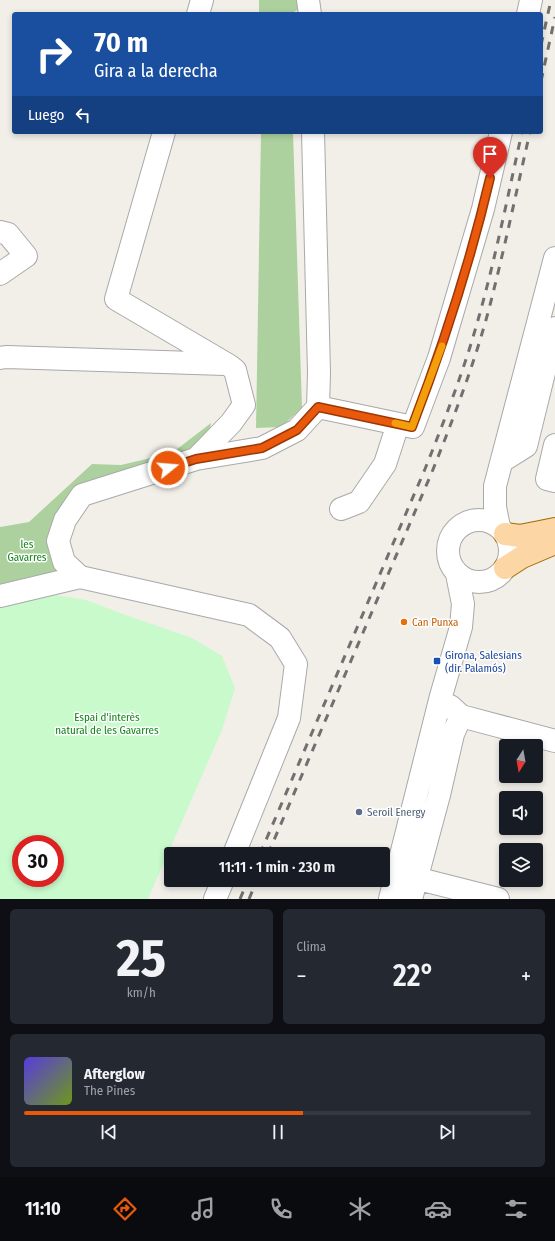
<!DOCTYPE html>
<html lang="es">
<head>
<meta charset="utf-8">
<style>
	:root { --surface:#171b24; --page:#242831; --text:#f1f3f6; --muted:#9ea1a6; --line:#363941; --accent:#ea580c }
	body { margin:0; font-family:"Fira Sans Condensed",sans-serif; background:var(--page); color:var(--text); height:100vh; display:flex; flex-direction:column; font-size:15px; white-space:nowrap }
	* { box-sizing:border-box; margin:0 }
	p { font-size:13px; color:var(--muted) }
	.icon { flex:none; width:22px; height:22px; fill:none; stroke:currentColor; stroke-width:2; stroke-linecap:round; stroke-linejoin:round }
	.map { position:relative; height:899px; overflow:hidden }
	.panel { display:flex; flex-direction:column; gap:10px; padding:10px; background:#0d0f14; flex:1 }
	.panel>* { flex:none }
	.banner { position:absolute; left:12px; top:12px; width:531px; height:122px; border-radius:4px; box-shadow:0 2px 6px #0003; background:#1a4fa0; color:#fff; overflow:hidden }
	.needle { width:26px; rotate:191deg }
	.fabs { position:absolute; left:499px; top:739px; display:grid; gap:8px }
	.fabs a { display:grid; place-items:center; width:44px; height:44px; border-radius:4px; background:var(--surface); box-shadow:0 2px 6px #0003; font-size:20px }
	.speed { position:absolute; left:12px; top:835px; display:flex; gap:8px; font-size:20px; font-weight:700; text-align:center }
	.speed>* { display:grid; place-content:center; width:52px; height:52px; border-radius:50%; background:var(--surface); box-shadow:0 2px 6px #0003; line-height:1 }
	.speed .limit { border:6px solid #d22; background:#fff; color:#111 }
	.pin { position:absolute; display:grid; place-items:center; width:34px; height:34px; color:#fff; margin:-41px -17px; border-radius:50% 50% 50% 0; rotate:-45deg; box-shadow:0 0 4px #0007 }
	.pin .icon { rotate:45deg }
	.me { position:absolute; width:44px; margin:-22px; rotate:73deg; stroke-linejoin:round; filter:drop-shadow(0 0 3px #0008) }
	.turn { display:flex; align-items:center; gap:14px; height:84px; padding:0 16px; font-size:18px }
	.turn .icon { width:52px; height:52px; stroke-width:2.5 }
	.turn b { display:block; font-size:28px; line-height:34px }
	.then { display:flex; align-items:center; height:38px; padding:0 16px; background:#0003; gap:8px; font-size:15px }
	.big { font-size:30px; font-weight:600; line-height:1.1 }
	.panel .card { flex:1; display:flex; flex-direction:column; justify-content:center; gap:6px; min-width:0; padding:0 14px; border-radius:6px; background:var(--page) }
	.panel .dial { align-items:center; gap:0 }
	.dial b { font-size:52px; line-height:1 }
	.song { display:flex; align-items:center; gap:12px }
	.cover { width:48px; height:48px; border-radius:6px; background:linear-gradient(135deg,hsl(250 70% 55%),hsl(80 70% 35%)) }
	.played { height:4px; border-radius:2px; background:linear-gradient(90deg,var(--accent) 55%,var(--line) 55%) }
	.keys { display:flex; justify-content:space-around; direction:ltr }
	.heat { display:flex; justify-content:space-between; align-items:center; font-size:22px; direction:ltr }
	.panel .tiles { flex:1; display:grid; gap:10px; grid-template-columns:1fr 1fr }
	.card:last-child { grid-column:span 2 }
	.trip { position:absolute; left:164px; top:847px; width:226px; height:40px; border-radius:4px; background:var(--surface); box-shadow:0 2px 6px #0003; font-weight:600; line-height:40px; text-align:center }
	.tab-bar { display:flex; height:64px; justify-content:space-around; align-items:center; background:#090b0e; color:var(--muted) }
	.tab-bar .icon { width:28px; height:28px }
	.tab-bar .selected { color:var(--accent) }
	.tab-bar b { font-size:18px; color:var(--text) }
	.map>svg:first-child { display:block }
	.forest { fill:#add19e }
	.park { fill:#c8facc; fill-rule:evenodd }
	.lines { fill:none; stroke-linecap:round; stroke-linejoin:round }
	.minor-casing { stroke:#a9a9a9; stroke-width:24 }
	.major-casing { stroke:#a06b00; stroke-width:24 }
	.minor { stroke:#fff; stroke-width:22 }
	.major { stroke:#fcd6a4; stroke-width:22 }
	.rail { stroke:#707070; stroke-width:3; stroke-dasharray:8 8; stroke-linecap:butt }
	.route-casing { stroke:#983908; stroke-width:10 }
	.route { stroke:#ea580c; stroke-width:7 }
	.slow { stroke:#f59e0b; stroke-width:7 }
	.food-dot { fill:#e8710a; stroke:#fff; stroke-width:1.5 }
	.transit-dot { fill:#1a4fb4; stroke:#fff; stroke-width:1.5 }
	.service-dot { fill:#5c6f8a; stroke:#fff; stroke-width:1.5 }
	.labels { text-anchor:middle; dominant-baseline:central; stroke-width:3; stroke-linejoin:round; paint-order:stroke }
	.park-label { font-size:11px; fill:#0c8416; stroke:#fff }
	.food-label { font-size:11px; fill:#c56008; stroke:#fff; text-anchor:start }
	.transit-label { font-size:11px; fill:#164399; stroke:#fff; text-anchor:start }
	.service-label { font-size:11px; fill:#4e5e75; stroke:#fff; text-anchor:start }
</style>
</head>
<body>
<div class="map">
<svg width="555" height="899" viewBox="0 0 555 899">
	<rect width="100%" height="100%" fill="#f2efe9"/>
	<path class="forest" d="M259,0H316L290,14H259Z
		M261,132H293L302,408L281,427L256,428Z
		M211,423L209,434L191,452L75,495L50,529L59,570L0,586V527L29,522L92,464L121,465L172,453Z"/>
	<path class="park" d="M0,594H49L86,600L120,613L192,638L222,656L235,688L222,730L148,899H0ZM21,844H55V878H21Z"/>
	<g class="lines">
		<g class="minor-casing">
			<path id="minor" d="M308,0L310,14
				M198,14L202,0
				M528,14L531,0
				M164,132L116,299L230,366L235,370L244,405L231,423L196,459
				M0,232L8,234L26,256L0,274
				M0,358L6,357L225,364
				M318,407L413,427L439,358L483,209L501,132
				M555,445L547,479L555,481
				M502,461L526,446L555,328
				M341,509L359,502L385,464L398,424
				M448 551a31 31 0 1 1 62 0a31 31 0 1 1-62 0Z
				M499,527L495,507V486L555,258
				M0,596L80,577
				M450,706L461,716L555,741
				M234,854L289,718L296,664L280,638L249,615L80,577L64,562L58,541L65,520L82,495L196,459L262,448L297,430L318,407L319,373L313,132
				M403,875L498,899
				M215,899L223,880
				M390,899L441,696L461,627L463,604L457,574
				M411,899L439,795L453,734L461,716"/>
		</g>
		<g class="major-casing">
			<path id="major" d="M505,534L520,536L555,529
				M505,568L522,557L555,543"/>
		</g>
		<use href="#minor" class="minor"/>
		<use href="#major" class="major"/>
		<path class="rail" d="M541,45L551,0
			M541,81L555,17
			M260,854L425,469C441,429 457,388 470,347C492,276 506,204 522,132
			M268,854L432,472C456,412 479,352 494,289C507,237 518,184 530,132
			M240,899L248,880
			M249,899L257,880"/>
	</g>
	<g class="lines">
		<g class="route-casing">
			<path id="route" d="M168,468L196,459L262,448L297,430L318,407L412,427C443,346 470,263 490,178"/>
		</g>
		<use href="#route" class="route"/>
		<path class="slow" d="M395,423L412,427L442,346"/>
	</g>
	<circle class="food-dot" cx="404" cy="622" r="4"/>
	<rect class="transit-dot" x="433" y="657" width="8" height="8" rx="2"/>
	<circle class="service-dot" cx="359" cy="812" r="4"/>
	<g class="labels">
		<g class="park-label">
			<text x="27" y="544">les<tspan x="27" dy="13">Gavarres</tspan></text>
			<text x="107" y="717">Espai d'interès<tspan x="107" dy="13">natural de les Gavarres</tspan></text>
		</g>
		<g class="food-label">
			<text x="412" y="622">Can Punxa</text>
		</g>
		<g class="transit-label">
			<text x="445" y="655">Girona, Salesians<tspan x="445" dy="13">(dir. Palamós)</tspan></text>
		</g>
		<g class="service-label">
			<text x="367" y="812">Seroil Energy</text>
		</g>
	</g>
</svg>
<div class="fabs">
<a><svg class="needle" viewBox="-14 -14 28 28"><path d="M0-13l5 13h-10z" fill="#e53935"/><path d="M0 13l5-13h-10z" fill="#9ea1a6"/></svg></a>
<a><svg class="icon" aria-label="sound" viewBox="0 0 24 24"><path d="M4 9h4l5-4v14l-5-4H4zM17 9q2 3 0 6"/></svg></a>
<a><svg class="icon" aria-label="layers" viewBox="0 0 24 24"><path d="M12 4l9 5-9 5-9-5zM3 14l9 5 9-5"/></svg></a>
</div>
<div class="speed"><div class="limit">30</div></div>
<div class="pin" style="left:490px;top:178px;background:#d93025"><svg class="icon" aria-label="arrive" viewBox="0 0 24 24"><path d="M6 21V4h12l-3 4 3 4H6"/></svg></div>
<svg class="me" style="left:168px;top:468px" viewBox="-20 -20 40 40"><circle r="17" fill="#ea580c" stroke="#fff" stroke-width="3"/><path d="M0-11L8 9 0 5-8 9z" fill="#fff"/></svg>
<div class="trip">11:11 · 1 min · 230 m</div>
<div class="banner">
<div class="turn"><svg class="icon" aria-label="right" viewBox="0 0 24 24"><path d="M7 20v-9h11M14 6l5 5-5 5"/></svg><div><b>70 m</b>Gira a la derecha</div></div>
<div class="then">Luego<svg class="icon" aria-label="left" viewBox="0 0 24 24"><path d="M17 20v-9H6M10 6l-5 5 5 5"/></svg></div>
</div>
</div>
<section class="panel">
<div class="tiles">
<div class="card dial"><b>25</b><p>km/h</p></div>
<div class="card"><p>Clima</p>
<div class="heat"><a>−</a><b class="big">22°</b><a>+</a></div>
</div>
<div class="card">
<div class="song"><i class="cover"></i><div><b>Afterglow</b><p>The Pines</p></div></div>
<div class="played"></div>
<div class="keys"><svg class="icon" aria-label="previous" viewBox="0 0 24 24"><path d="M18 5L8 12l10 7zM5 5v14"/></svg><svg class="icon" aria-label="pause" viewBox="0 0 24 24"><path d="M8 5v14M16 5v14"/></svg><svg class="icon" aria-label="next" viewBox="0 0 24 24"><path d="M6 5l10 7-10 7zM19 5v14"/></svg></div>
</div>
</div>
</section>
<nav class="tab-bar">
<b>11:10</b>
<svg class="icon selected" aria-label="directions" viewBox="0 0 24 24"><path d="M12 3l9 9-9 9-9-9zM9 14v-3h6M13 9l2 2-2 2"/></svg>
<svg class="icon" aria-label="music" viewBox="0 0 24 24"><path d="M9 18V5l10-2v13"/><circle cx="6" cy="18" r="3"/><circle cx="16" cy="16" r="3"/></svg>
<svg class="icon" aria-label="phone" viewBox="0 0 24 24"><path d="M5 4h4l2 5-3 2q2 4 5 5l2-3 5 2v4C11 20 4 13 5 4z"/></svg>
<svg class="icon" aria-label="climate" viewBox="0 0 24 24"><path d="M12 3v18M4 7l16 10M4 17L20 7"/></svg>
<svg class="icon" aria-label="car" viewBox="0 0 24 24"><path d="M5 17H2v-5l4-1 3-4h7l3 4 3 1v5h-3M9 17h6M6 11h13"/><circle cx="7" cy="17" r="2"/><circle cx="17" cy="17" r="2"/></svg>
<svg class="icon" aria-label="filters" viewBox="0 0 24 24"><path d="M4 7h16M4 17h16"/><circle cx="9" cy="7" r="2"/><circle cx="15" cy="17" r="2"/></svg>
</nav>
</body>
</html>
